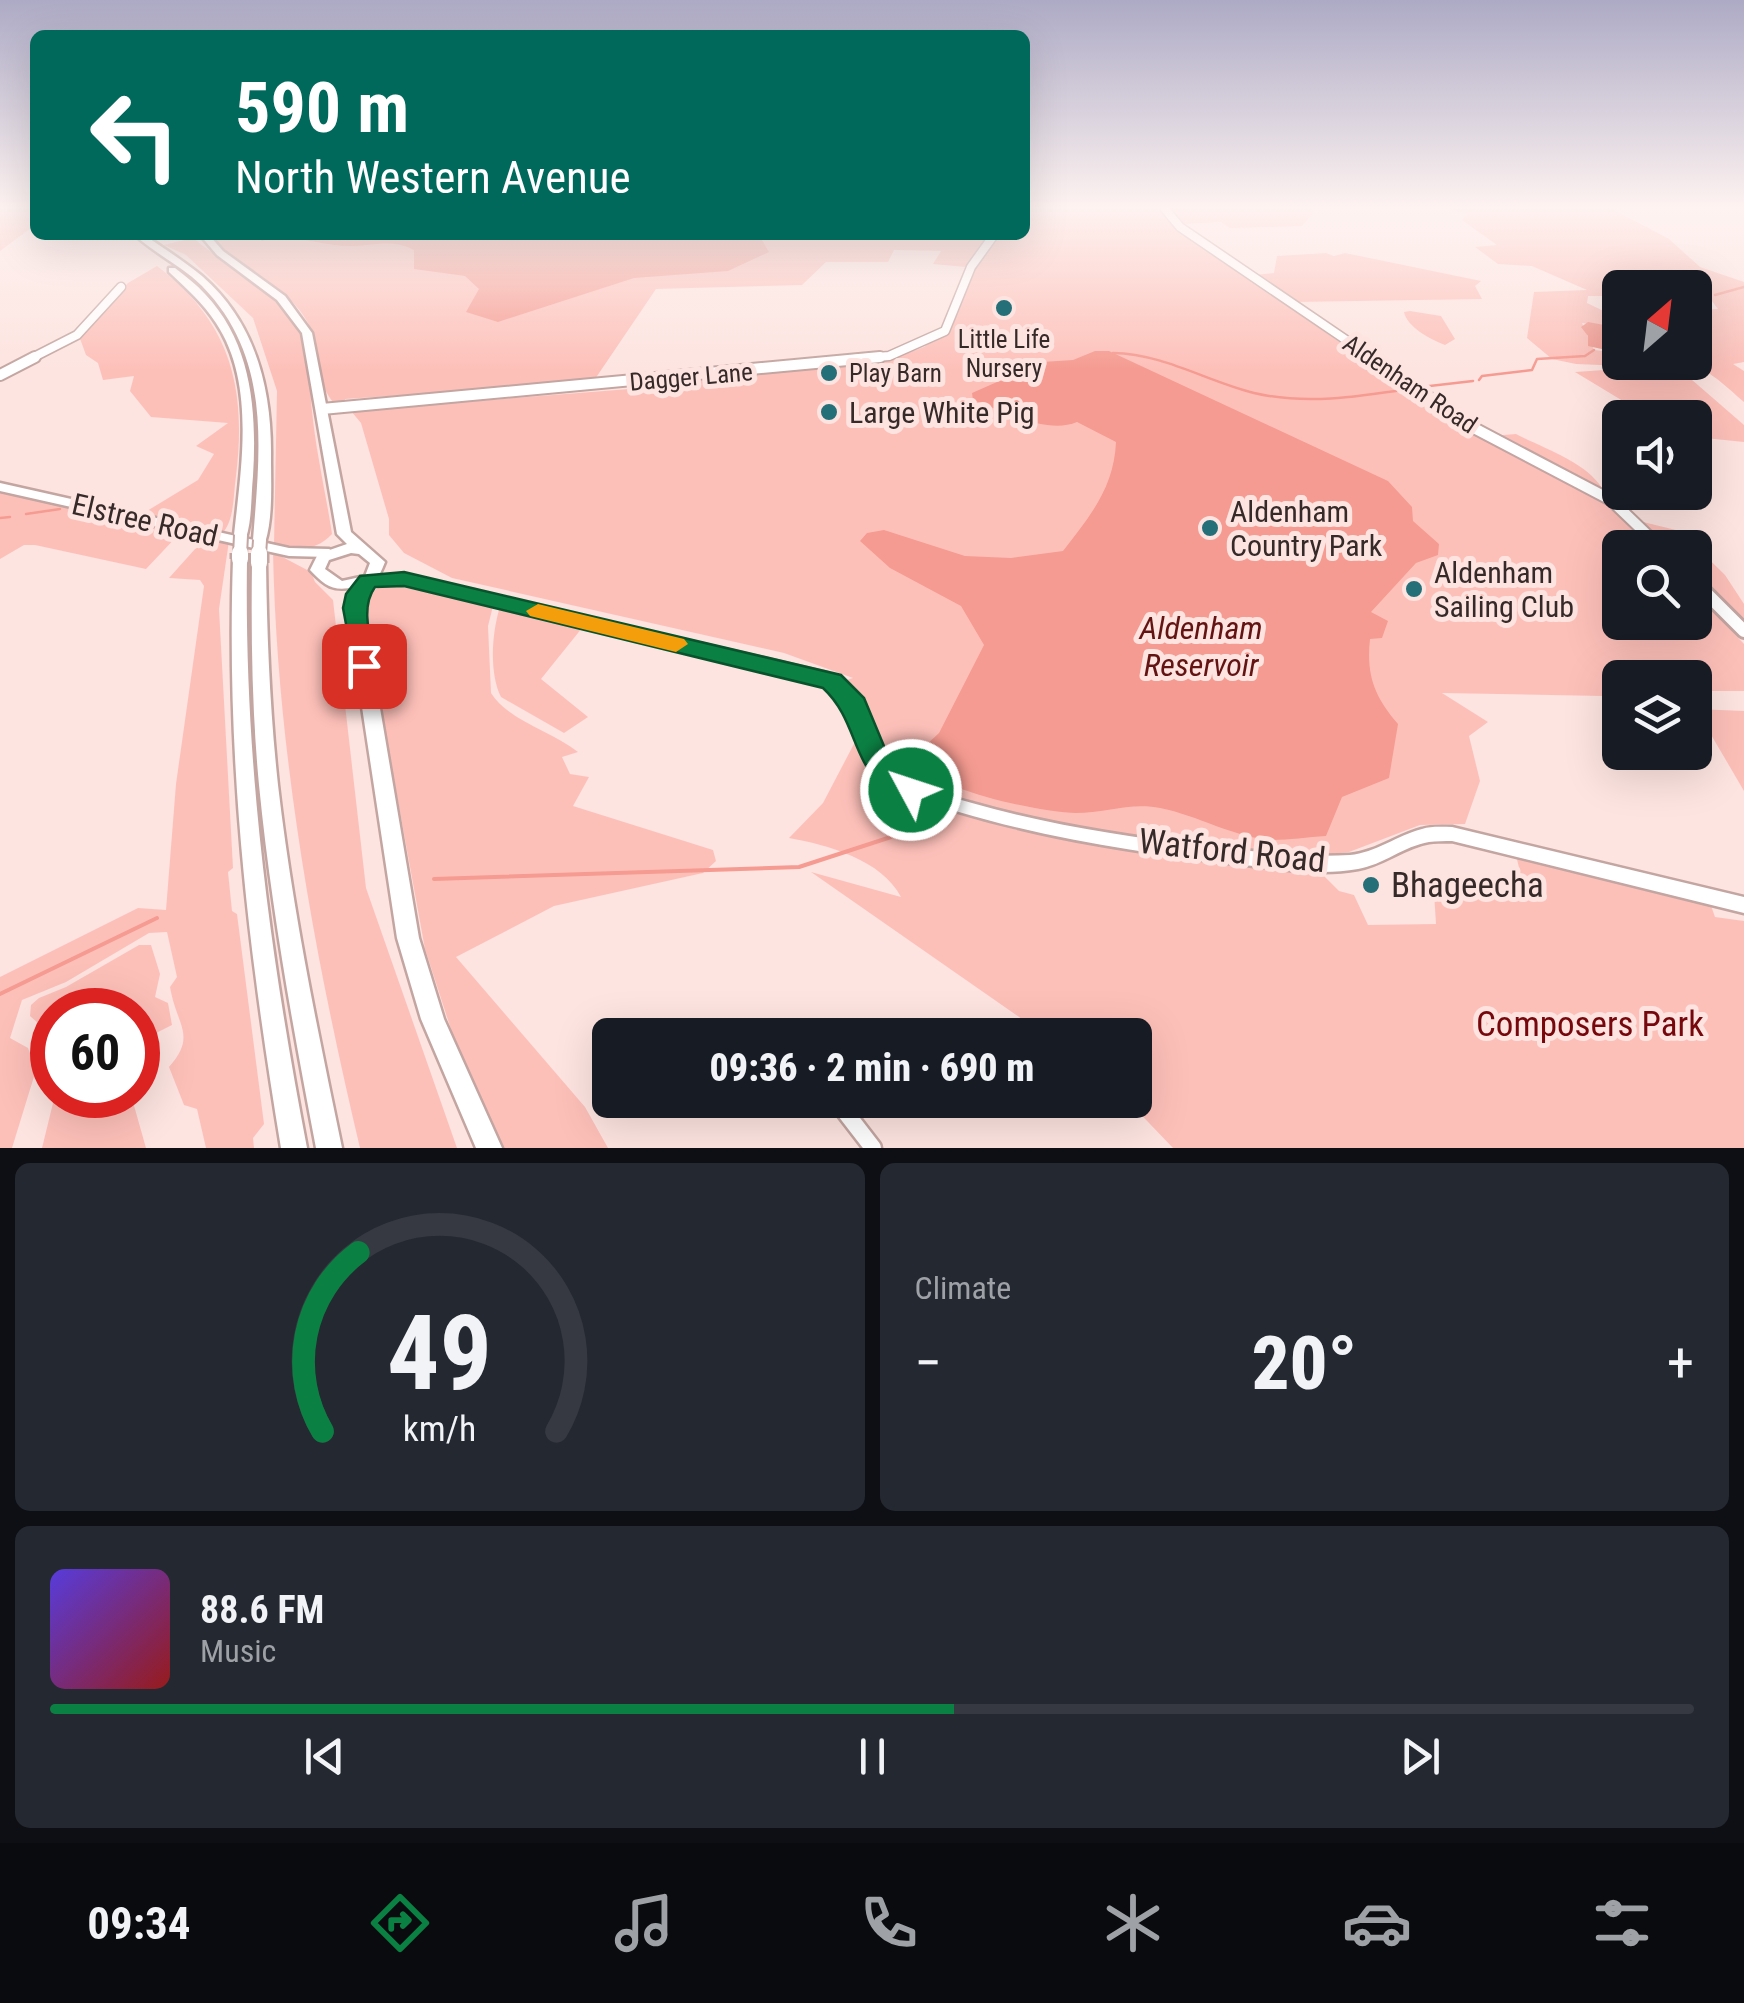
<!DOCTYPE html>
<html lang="en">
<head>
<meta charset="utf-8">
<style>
	:root { --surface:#171b24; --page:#242831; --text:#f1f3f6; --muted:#9ea1a6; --line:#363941; --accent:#0b8043 }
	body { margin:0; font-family:"Roboto Condensed",sans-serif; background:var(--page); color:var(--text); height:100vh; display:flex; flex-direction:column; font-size:38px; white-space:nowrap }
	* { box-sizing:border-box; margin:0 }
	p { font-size:32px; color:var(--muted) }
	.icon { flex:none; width:55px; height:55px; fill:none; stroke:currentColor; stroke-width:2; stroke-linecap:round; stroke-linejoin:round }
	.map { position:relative; height:1148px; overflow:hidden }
	.panel { display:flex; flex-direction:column; gap:15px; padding:15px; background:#0d0f14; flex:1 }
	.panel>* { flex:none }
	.top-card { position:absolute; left:30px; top:30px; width:1000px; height:210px; border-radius:15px; box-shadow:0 10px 40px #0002; background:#00695c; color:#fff; overflow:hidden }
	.needle { width:65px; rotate:28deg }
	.fabs { position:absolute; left:1602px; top:270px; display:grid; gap:20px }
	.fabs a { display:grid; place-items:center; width:110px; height:110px; border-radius:15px; background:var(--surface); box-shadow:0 10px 40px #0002; font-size:50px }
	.speed { position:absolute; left:30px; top:988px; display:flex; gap:20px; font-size:50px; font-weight:700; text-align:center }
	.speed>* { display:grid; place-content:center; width:130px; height:130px; border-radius:50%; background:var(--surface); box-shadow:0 10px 40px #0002; line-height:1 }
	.speed .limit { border:15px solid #d22; background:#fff; color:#111 }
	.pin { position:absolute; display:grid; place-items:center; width:85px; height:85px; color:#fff; margin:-42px; border-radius:20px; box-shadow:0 5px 15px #0006 }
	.me { position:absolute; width:110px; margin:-55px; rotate:310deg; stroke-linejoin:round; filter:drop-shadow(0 0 8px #0008) }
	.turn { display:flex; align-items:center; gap:35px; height:210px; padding:0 40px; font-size:45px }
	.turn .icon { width:130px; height:130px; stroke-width:2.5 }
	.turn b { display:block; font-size:70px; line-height:85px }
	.big { font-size:75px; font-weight:800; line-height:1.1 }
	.panel .tile { flex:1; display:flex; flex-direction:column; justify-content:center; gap:15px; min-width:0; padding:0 35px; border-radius:15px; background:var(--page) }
	.panel .dial { align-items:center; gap:0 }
	.dial svg { height:260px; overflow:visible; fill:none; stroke:var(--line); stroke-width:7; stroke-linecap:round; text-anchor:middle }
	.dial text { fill:var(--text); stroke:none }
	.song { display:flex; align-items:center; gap:30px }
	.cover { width:120px; height:120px; border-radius:15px; background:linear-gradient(135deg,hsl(250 70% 55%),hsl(0 70% 35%)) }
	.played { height:10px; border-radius:5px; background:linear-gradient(90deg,var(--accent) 55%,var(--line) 55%) }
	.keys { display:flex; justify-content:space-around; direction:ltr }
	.heat { display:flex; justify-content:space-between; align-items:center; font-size:55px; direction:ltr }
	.panel .tiles { flex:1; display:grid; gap:15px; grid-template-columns:1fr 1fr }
	.tile:last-child { grid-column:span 2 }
	.trip { position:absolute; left:592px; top:1018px; width:560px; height:100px; border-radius:15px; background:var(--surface); box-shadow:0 10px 40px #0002; font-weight:800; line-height:100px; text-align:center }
	.dock { display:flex; height:160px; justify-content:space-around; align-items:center; background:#090b0e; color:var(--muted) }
	.dock .icon { width:70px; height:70px }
	.dock .active { color:var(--accent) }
	.dock b { font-size:45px; color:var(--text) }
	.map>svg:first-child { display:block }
	.green { fill:#fdc0b9 }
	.water { fill:#f59b91 }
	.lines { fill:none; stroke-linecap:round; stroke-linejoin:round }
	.stream-far1 { stroke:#f59b91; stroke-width:2.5 }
	.stream { stroke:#f59b91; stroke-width:4 }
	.minor-far3-casing { stroke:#c3a5a1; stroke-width:11 }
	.minor-far2-casing { stroke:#c3a5a1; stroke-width:14 }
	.minor-far1-casing { stroke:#c3a5a1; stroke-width:18 }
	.minor-casing { stroke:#c3a5a1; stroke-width:21 }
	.major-casing { stroke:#c3a5a1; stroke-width:5 }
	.highway-casing { stroke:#c3a5a1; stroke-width:5 }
	.minor-far3 { stroke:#fff; stroke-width:8 }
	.minor-far2 { stroke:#fff; stroke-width:10 }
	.minor-far1 { stroke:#fff; stroke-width:12 }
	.minor { stroke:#fff; stroke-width:16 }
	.major { fill:#fff; fill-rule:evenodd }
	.highway { fill:#fff; fill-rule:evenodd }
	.highway-bridge-far1-casing { stroke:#c3a5a1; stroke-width:16; stroke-linecap:butt }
	.highway-bridge-casing { stroke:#c3a5a1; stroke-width:21; stroke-linecap:butt }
	.highway-bridge-far1 { stroke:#fff; stroke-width:12 }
	.highway-bridge { stroke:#fff; stroke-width:16 }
	.route { fill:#0b8043; stroke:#07532c; stroke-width:2.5 }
	.slow { fill:#f59e0b }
	.poi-dot { fill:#256f78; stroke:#fde4e0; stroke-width:4 }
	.labels { text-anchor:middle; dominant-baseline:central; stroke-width:10; stroke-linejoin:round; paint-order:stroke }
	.far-poi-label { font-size:25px; fill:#362a29; stroke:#fde4e0 }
	.far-street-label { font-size:25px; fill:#362a29; stroke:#fde4e0 }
	.poi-label { font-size:30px; fill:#362a29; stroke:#fde4e0; text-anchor:start }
	.street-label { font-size:30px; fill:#362a29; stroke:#fde4e0 }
	.water-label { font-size:32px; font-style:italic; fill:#621312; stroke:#fde4e0 }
	.near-street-label { font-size:35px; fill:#362a29; stroke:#fde4e0 }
	.near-poi-label { font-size:35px; fill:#362a29; stroke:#fde4e0; text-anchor:start }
	.near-park-label { font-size:35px; fill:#76080d; stroke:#fde4e0 }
</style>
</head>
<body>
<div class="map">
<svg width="1744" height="1148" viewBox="0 0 1744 1148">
	<rect width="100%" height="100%" fill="#fde4e0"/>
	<path class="green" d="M0,209H35V225L0,251Z
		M1025,209H1161L1173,225L1423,401L1513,456L1605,502L1653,547L1620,548V622H1695V592L1744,644V691H1695V678H1620V691H1606L1603,696L1442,693L1488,722L1469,736L1480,781L1465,824L1420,825L1349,852L1303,857L1014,819L902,782L881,765L853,697L840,682L853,678L784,653L452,578L404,553L389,535V519L361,423L351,411L693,384L692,378L897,357L924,347L950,328L971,271L997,235H1025Z
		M1168,209H1311L1313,213L1302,226L1230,228L1221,222L1180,224Z
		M1450,209H1612L1669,239L1700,267L1744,282V362L1733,364L1744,371V402C1724,385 1704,363 1677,363L1695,362V310L1718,309L1702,288C1674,278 1649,287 1620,288V296H1588L1587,303L1620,319V328L1582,323L1594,350L1620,353V362L1669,363L1655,367H1674L1684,373L1744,425V442L1695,437V418H1620L1618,425L1623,401L1575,372L1649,367L1576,364L1552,359L1527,338L1534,292L1587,290L1532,266L1498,264L1475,247L1497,245L1462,220L1467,214Z
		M208,235H990L966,267L933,264L941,251L894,250L888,262H826L802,285L656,289L593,382L345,399L343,404H335C315,385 321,348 308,323C287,283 237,270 208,235Z
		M193,238C222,263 261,278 287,307C313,339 308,373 312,411C316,452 326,494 332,534C314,553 297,549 274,544L277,391L253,318L186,255L164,245Z
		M1326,253L1334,256L1345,253L1481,281L1475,286L1482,299L1294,302L1254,275L1274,273L1277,256Z
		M157,266C230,321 247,387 236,476C233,496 235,519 222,534L142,514L198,480L214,454L196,446L228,423L151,417L130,391L134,376L103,380L98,363L86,355L79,336L128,283Z
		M1410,311L1441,316L1455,339L1445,345C1430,339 1407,327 1404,312Z
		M1516,434C1543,448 1586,462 1602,488L1492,436Z
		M0,489L198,534L180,533L146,569L35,545H24L0,559Z
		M1643,522L1680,531L1725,575L1744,604V625L1695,575V548L1668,547Z
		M215,538L229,541L219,609L233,868L228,872L232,911L237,914L264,1124L253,1138L254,1148H206L197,1109L184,1105L169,1067C197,1035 177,1027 170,987L177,977L167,932L149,933L66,982L22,1000L10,1038L28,1048L36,1070L12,1148H0V977L138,908L166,910L176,784L204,586L200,580L169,578L195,549Z
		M273,552L311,572L315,582L333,600L366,888L457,1148H360C314,954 277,752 273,552Z
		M387,584L493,606L488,626L491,693C509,721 551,731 578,752L562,757L570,774L589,777L573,806L713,850L716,861L703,873L554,906L456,957L585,1107L608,1148H504L458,1051L425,949L367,631C366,609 362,592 387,584Z
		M499,610L582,628L541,679L588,717L564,733L501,697C489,673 492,634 499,610Z
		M1696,709L1744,711V791Z
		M856,740L857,749L878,782L924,801L1017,830L1320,872L1339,891L1354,895L1368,925L1436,924L1434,892L1525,894L1516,855L1710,903L1715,917L1744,921V1148H1173L1127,1100H1135V1035H1045L811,872L901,897C882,860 828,845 789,838L823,803Z
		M139,945H151L160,974L155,997L168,1003L172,1025L144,1039L138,1036V1010H128L123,1001L94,1010H52V1025L39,1024L30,1016L31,1005L39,998L66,987Z
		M55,1095H131L146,1148H42Z"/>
	<path class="water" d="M265,235H759L769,252L728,271L634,278L498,322L466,312L479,289L465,276L414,269V250C392,239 377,245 353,246C320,247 294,231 261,241Z
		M1588,322L1620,328V353L1588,346V336L1581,327Z
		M1095,351H1109L1388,481L1412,507L1413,521L1439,544L1438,555L1416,563L1371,612L1388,621L1382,638L1370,639C1366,676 1375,697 1398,724L1389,778L1342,797L1326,836C1308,837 1289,840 1272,840C1235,838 1197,815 1160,808C1132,802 1104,813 1076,813C1038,812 933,790 911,759L939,733L984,645L961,606L890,568L860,541L867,533L884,530L965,556L1011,558L1063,551C1090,516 1114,488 1116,442L1077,422C1047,435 1003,411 973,400L972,393L1042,362L1073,360Z"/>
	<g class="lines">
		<path class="stream-far1" d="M1715,295L1744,287
			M1113,353C1164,354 1206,381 1254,393C1305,405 1357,397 1408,389
			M1479,380L1482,376L1532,370L1537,359L1585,356L1594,350
			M1421,387L1473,381
			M26,514L60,509
			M0,518L10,517"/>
		<path class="stream" d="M434,879L799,867L891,837
			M0,994L157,918"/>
		<g class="minor-far3-casing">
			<path id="minor-far3" d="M1165,209L1180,227L1374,359
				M30,359L77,335L121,287
				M853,359L889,356L945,331L971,267L994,235"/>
		</g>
		<g class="minor-far2-casing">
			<path id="minor-far2" d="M1370,357L1474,428L1611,500L1661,548
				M0,375L35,357
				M322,409L880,357"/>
		</g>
		<g class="minor-far1-casing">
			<path id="minor-far1" d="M1695,582L1744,631"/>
		</g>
		<g class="minor-casing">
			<path id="minor" d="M836,1100L873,1148"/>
		</g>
		<g class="major-casing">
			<path id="major" d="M0,483L289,548L329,549L336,553L329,557L289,556L0,491Z
				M404,575L827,673C874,702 862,749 901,777C921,791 949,796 972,803C1049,825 1127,837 1205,846C1254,851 1301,858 1350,855C1375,853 1398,835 1422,829C1431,826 1442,827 1452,827L1744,897V913L1452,841C1445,841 1436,841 1429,842C1404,846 1383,865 1358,869C1321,876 1281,869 1244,865C1148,854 1053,840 959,812C936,805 908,800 888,786C849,756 861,709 817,681L404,583L368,585L361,581L368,577Z"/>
		</g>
		<g class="highway-casing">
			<path id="highway" d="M135,235H145C164,249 184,261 202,276C256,323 272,389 271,458C271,485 273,518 265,543H255L253,540C260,448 272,358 202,286C182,266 155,254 135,235Z
				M200,235H209L223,251L285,296L312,333L351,532L385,562C378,580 370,590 363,608L419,938L444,1019L502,1148H476L421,1019L397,938L347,608L355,587C333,592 325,586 310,570L318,554L347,544L337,534L302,333L277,300L217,255ZM351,553L359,554L370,563L365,576L342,581L325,569L329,560Z
				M169,268H175C185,276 196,284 205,294C252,343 257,412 253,476C251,496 252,520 246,538L241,539L234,535C241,468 256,383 216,323C203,303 186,288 169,272Z
				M240,555L247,559C244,762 269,949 307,1148H281C248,948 226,762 233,559Z
				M259,559L266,563C267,637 270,711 278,785C292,907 317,1028 342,1148H316C293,1028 271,907 259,785C252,711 251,637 252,563Z"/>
		</g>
		<use href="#minor-far3" class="minor-far3"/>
		<use href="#minor-far2" class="minor-far2"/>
		<use href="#minor-far1" class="minor-far1"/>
		<use href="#minor" class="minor"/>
		<use href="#major" class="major"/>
		<use href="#highway" class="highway"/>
		<g class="highway-bridge-far1-casing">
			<path id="highway-bridge-far1" d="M240,555L241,535
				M259,555L260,540"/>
		</g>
		<g class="highway-bridge-casing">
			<path id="highway-bridge" d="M240,559V553
				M259,563V553"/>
		</g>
		<use href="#highway-bridge-far1" class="highway-bridge-far1"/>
		<use href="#highway-bridge" class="highway-bridge"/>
	</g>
	<linearGradient id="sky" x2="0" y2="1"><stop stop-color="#adaac5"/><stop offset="0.56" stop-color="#fef3f1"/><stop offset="1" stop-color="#fef3f1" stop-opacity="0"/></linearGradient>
	<rect width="1744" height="370" fill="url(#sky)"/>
	<path class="route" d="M404,572L841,675L864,698L891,763L921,782L925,790L921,797L911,801C848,781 864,726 823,688L404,586L375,587C359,609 372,642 376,666L373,672H355L343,608L346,594L360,576Z"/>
	<path class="slow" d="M538,604L684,639L688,644L676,652L530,616L526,611Z"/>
	<g class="poi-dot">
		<circle cx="1004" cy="308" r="10"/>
		<circle cx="829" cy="373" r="10"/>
		<circle cx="829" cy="412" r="10"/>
		<circle cx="1210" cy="528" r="10"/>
		<circle cx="1414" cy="589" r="10"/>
		<circle cx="1371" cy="885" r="10"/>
	</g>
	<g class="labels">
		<g class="far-poi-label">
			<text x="1004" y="339">Little Life<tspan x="1004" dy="29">Nursery</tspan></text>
			<text x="849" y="373" text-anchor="start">Play Barn</text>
		</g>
		<g class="far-street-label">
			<text transform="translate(691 377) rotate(-5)">Dagger Lane</text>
			<text transform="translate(1410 384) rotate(34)">Aldenham Road</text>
		</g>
		<g class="poi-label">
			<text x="849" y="412">Large White Pig</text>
			<text x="1230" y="511">Aldenham<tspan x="1230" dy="34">Country Park</tspan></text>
			<text x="1434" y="572">Aldenham<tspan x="1434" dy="34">Sailing Club</tspan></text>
		</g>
		<g class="street-label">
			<text transform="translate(145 520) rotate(13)">Elstree Road</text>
		</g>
		<g class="water-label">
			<text x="1201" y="628">Aldenham<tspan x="1201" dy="37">Reservoir</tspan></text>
		</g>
		<g class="near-street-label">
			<text transform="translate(1232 851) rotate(6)">Watford Road</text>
		</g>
		<g class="near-poi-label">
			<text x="1391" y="885">Bhageecha</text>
		</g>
		<g class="near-park-label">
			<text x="1590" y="1024">Composers Park</text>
		</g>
	</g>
</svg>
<div class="fabs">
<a><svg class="needle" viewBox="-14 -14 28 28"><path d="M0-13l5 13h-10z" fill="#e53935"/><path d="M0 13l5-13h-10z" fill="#9ea1a6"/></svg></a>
<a><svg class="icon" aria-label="sound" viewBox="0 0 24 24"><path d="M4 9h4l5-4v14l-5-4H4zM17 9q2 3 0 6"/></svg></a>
<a><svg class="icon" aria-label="search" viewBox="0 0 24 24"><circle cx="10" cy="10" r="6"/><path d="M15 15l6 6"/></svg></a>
<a><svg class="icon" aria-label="layers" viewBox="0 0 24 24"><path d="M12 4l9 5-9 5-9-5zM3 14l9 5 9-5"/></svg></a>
</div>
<div class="speed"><div class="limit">60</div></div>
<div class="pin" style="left:364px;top:666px;background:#d93025"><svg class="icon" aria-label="arrive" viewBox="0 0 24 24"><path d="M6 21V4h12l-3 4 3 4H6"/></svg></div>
<svg class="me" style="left:911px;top:790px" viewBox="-20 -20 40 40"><circle r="17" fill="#0b8043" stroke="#fff" stroke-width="3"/><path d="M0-11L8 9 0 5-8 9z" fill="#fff"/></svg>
<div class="trip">09:36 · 2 min · 690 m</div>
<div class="top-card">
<div class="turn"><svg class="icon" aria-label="left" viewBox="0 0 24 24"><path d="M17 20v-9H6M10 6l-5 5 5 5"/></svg><div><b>590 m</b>North Western Avenue</div></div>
</div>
</div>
<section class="panel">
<div class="tiles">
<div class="tile dial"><svg viewBox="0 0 100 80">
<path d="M14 69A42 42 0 1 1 86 69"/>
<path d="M14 69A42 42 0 0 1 25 14" stroke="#0b8043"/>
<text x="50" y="56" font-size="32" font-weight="700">49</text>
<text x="50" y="72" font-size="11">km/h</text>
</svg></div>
<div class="tile"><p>Climate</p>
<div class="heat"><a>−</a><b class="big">20°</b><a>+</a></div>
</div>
<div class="tile">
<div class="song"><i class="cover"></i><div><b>88.6 FM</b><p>Music</p></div></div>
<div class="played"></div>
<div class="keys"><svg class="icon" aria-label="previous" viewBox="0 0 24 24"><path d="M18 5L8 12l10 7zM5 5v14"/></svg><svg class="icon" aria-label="pause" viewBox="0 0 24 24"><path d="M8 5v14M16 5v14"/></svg><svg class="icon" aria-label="next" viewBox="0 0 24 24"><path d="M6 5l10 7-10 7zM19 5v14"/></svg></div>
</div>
</div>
</section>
<nav class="dock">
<b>09:34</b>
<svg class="icon active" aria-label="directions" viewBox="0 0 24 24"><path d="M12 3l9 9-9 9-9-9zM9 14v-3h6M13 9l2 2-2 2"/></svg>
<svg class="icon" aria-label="music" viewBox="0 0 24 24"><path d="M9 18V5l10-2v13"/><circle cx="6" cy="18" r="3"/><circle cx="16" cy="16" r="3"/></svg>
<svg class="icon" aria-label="phone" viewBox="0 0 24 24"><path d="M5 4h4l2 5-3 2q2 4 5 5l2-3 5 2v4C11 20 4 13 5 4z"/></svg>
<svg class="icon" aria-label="climate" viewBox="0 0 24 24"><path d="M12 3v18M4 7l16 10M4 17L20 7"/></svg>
<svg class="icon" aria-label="car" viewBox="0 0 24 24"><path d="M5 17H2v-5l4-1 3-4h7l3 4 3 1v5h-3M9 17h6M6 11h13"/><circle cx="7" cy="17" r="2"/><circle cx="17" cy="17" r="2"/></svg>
<svg class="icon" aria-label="filters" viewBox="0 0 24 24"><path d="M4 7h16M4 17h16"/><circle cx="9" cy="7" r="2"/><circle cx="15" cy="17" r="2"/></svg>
</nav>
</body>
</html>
